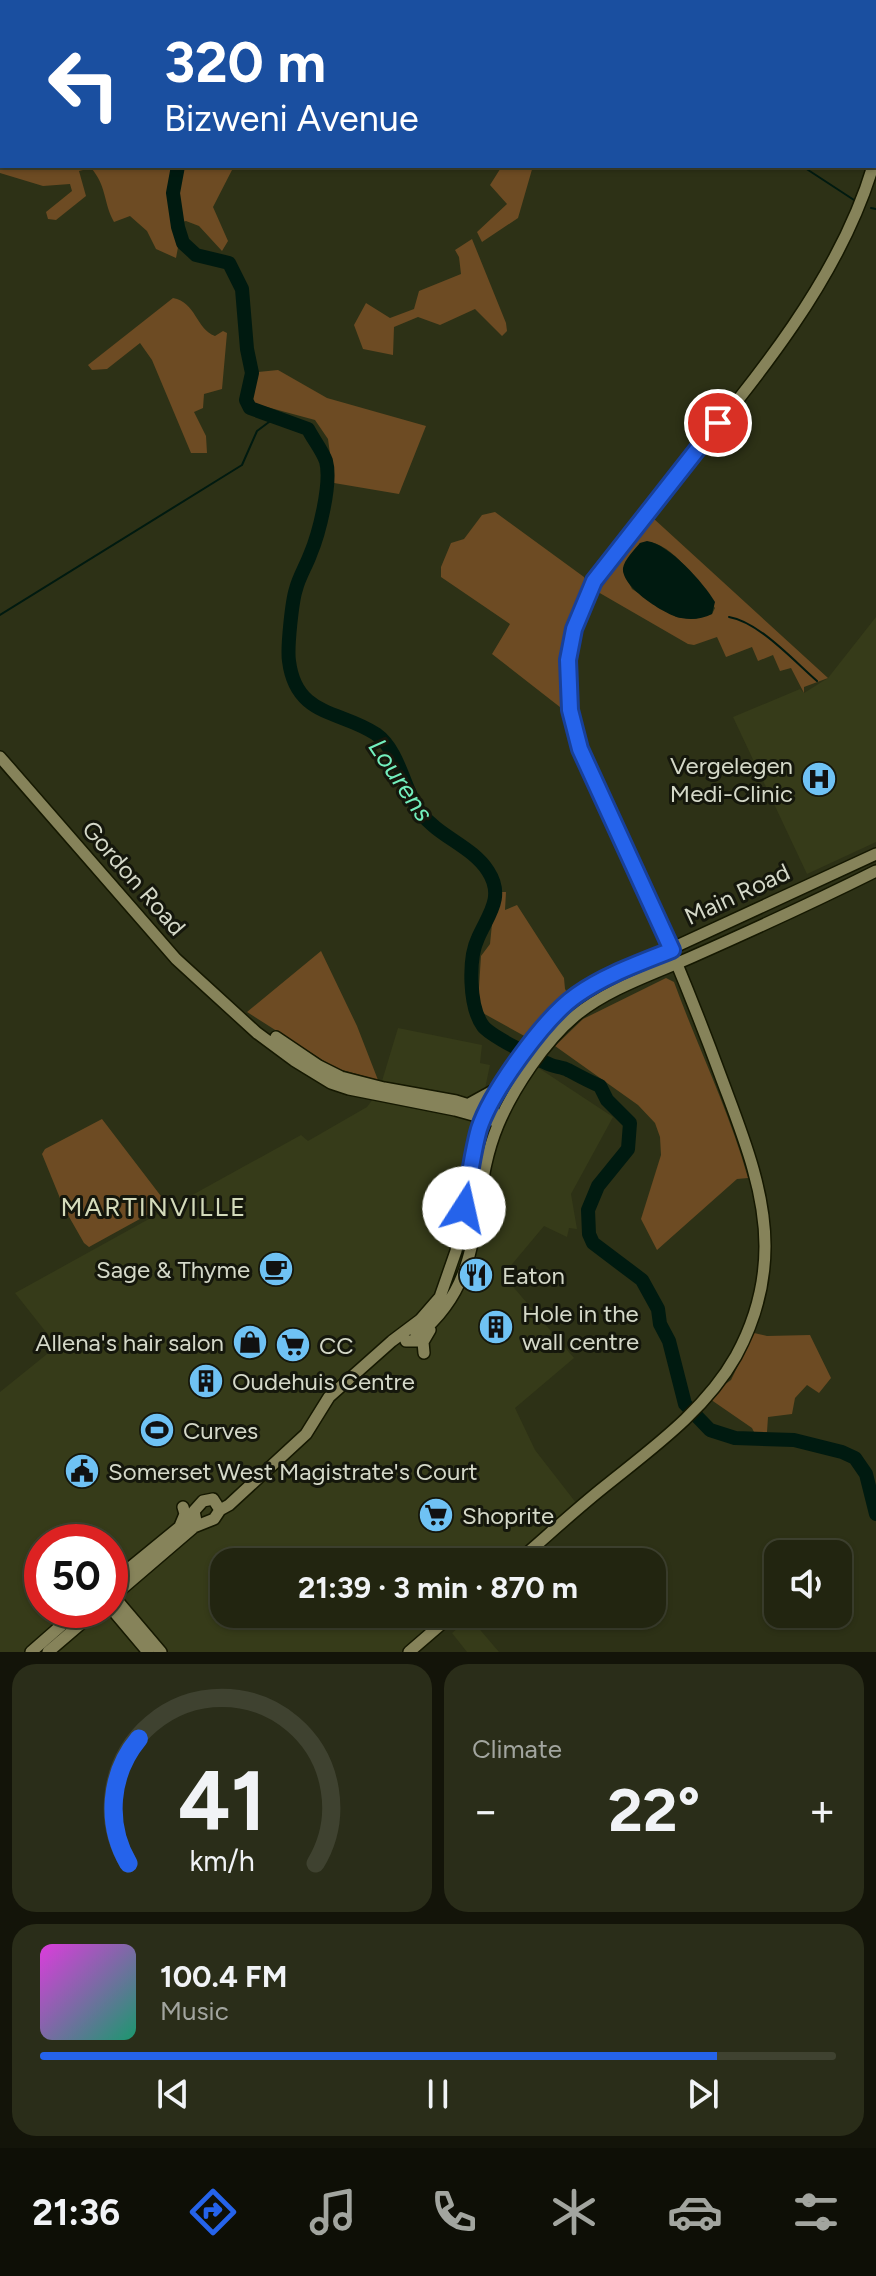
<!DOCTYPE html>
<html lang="en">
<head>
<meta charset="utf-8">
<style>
	:root { --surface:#222510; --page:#2a2d19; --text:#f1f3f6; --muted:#a2a59f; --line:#3f4230; --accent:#2563eb }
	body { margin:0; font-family:Figtree,sans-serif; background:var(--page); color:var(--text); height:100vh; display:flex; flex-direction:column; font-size:30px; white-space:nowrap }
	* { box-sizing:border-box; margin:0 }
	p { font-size:26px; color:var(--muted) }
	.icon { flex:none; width:44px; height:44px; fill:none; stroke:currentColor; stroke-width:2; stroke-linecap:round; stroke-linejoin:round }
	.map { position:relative; height:1652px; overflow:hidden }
	.drawer { display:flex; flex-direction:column; gap:12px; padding:12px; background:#131409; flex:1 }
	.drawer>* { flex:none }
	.guide { position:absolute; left:0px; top:0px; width:876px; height:168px; box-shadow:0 2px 6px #0004,0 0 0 2px var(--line); background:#1a4fa0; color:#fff; overflow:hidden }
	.buttons { position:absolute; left:764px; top:1540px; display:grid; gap:16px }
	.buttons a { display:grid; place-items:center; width:88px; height:88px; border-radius:16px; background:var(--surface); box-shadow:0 2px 6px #0004,0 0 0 2px var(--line); font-size:40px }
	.speed { position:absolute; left:24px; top:1524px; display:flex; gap:16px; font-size:40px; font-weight:700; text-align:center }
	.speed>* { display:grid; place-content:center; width:104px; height:104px; border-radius:50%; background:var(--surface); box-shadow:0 2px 6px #0004,0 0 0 2px var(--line); line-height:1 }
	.speed .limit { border:12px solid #d22; background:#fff; color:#111 }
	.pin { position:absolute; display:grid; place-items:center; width:68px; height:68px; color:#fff; margin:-34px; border:4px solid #fff; border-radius:50%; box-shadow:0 2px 8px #0007 }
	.me { position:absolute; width:88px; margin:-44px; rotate:10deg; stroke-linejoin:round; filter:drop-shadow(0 0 6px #0008) }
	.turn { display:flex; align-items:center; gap:28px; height:168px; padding:0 32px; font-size:36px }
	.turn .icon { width:104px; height:104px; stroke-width:2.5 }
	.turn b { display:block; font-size:56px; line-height:68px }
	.big { font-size:60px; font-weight:700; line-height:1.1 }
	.drawer .widget { flex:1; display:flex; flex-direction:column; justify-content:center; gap:12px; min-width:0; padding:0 28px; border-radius:24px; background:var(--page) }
	.drawer .dial { align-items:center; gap:0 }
	.dial svg { height:208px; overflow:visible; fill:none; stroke:var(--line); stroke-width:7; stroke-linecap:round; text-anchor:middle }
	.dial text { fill:var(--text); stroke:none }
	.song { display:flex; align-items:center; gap:24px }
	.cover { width:96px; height:96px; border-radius:12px; background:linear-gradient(135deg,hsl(300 70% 55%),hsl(160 70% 35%)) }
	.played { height:8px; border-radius:4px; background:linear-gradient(90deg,var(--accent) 85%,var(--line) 85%) }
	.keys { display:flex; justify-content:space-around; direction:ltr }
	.heat { display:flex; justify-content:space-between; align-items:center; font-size:44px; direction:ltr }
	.drawer .tiles { flex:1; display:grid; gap:12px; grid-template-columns:1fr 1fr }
	.widget:last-child { grid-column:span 2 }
	.trip { position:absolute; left:210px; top:1548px; width:456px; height:80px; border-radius:24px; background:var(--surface); box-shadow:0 2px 6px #0004,0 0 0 2px var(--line); font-weight:700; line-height:80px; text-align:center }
	.dock { display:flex; height:128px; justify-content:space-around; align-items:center; background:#0e0f06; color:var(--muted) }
	.dock .icon { width:56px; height:56px }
	.dock .on { color:var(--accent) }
	.dock b { font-size:36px; color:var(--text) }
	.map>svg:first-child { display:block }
	.built { fill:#363b19; fill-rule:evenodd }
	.green { fill:#6d4b23; fill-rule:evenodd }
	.water { fill:#001a10 }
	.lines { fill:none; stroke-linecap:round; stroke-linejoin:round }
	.stream { stroke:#001a10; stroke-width:2 }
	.river { stroke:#001a10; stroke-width:14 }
	.secondary-casing { stroke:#151801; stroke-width:14 }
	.secondary { stroke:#86835a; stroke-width:11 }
	.route-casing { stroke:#184099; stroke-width:20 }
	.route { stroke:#2563eb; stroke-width:14 }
	.labels { text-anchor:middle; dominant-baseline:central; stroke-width:6; stroke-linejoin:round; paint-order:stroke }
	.poi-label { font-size:24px; fill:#d4d8c8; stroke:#15170c; text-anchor:start }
	.street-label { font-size:24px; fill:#d4d8c8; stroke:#15170c }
	.water-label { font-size:26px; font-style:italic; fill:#73efbd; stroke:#15170c }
	.neighbourhood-label { font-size:26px; letter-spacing:2px; fill:#d4dbbb; stroke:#15170c }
</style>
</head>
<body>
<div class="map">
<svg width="876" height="1652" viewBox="0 0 876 1652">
	<rect width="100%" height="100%" fill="#2d3116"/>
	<path class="built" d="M876,617V842L807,874L733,717L800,689L804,693L828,678Z
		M398,1028L482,1045L480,1063L490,1065L480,1112L490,1122L528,1061L613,1117L571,1194L577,1229L569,1228L567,1237L544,1226L503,1275L574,1358L515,1408L535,1450L580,1508L515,1562H224V1614H453L408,1652H0V1392L57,1346L15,1293L301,1135L308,1141L367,1107L379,1091ZM42,1542H110V1610H42Z
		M470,1618L499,1652H467L452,1633Z"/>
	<path class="green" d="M0,157L2,166H230L232,170L213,207L228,241L222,251L199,226L186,221L171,225L179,242L176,258L156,249L147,231L130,216L114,222C103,202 107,186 91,168L79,171L86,196L56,220L48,219L46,212L72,191L70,184L43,186L0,173Z
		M502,166H533L518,218L482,242L477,232L507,204L490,185Z
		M472,239L506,323L507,331L502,336L475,309L440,325L418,317L394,327L393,355L363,349L354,325L366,303L390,318L414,309L419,291L461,274L459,257L455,250Z
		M173,298C196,302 196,329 215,336L223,331L227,333L222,389L204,394L203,408L194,412L206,436L207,453H191L152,360L140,343L107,369L92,370L88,365Z
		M278,370L327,398L426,426L399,494L334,483L328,439L315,420L252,403L253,386L258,372Z
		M495,512L584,577L587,585L564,655L565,711L492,654L510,624L441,577V567L451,543L464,539L482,515Z
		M653,518L828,678L804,687V693L791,668L780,671L773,655L758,661L752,647L726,657L717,637L694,645L688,644L598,592ZM651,542C680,550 698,585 715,608L712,614L694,619L676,617L632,589L623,571L640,543Z
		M497,892H506L505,910L517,905L564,978L565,989L569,995L547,1013L528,1038L481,1012L478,1003L481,956L490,944L492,924L497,909Z
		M321,951L357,1026L378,1080L335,1068L247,1012Z
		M666,978L674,982C698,1048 729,1110 748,1178L737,1179L657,1250L641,1219L661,1155L660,1137L655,1123L638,1105L555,1046L583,1019Z
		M102,1119L167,1204L89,1247L84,1243L64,1208L42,1154L45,1149Z
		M754,1333L767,1336L810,1335L831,1378L819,1393L807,1385L795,1398L792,1414L768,1417L767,1432L755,1434L752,1428L707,1397L731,1380Z"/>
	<path class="water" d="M647,541C669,544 704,583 715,602L712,614C702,619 692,620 681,618C665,615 621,587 623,568C624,560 635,549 640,543Z"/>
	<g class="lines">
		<path class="stream" d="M466,0L468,2
			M802,166L854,200
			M871,208L876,209
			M0,615L242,465L257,431L277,416
			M729,617C759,622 794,661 817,681"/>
		<path class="river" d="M56,0L59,2
			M178,166L173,193L178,227L183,243L196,255L229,263L242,289L247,349L252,373L246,400L250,408L308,429C313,439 322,450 326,461C332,483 319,534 310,555C306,566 299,577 296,589C292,601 287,648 289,661C296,717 340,710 376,734C400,751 404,791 420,812C439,837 472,846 488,871C505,897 488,915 478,938C468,959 469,1007 483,1026C489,1035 538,1060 551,1065C556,1067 563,1067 568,1070C579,1076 588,1081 600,1086L607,1100L630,1123L628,1149L598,1186L588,1210L589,1234L593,1243L642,1280L658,1309L660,1324L669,1341L685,1404L710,1430L735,1438L794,1440L842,1452L855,1458L866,1474L876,1514"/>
		<g class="secondary-casing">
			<path id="secondary" d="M0,757L176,959L257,1033L295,1061L331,1083L349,1089L455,1110L491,1120
				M276,1037L319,1066L341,1077L384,1088L456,1101L495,1113
				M469,1104L500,1087
				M418,1335C491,1276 466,1202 498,1125C513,1089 545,1041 575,1016C609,988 654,974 694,956C755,929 816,901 876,871
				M406,1341H416V1332
				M424,1353L423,1342L430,1330
				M196,1521L194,1511L203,1501L213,1499L220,1510
				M180,1526L185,1514L183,1507
				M517,1562C546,1537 574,1511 604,1487C651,1449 705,1411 736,1356C754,1323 765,1284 765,1246C765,1188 741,1131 721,1077C680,965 632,856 580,749C560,687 564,622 603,567C696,443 828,317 873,166
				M110,1584L193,1516
				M110,1592L161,1652
				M110,1599L194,1527L214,1519L220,1510L229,1505L306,1434L329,1397L392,1341L420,1320L440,1297L456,1251L477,1138L484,1118L520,1058L555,1012L586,989L616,974L876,854
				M110,1607L148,1652
				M31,1652L79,1610
				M48,1652L97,1610
				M409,1652L453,1614"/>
		</g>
		<use href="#secondary" class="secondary"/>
	</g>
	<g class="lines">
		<g class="route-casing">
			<path id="route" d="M464,1208C469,1182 472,1154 479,1129C491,1092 545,1017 577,995C605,975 640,963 672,950L580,749L570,710L568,660L574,629L594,581L718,423"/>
		</g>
		<use href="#route" class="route"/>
	</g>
	<defs>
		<g id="hospital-disc" transform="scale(1.8)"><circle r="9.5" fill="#6fc2f4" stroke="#15170c"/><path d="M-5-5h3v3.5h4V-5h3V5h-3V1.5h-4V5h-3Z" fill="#111"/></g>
		<g id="cafe-disc" transform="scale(1.8)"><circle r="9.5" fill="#6fc2f4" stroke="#15170c"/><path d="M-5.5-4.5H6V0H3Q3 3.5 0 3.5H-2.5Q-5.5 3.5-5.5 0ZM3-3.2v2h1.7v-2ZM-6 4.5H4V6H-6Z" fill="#111"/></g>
		<g id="restaurant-disc" transform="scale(1.8)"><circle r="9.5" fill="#6fc2f4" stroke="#15170c"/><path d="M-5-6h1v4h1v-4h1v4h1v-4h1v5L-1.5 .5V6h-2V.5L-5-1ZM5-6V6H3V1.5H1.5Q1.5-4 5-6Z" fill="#111"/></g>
		<g id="building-disc" transform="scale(1.8)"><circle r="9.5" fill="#6fc2f4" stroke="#15170c"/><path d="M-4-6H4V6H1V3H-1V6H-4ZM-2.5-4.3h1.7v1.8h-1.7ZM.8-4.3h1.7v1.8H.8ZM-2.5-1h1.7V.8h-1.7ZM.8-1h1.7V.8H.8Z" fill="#111"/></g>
		<g id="shop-disc" transform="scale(1.8)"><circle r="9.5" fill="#6fc2f4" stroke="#15170c"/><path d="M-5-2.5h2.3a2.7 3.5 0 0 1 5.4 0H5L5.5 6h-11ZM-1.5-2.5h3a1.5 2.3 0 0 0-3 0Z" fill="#111"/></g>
		<g id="supermarket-disc" transform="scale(1.8)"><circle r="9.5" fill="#6fc2f4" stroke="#15170c"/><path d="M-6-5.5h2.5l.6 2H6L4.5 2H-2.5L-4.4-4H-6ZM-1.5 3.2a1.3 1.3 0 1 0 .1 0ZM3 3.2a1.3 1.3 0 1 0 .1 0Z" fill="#111"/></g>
		<g id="stadium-disc" transform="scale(1.8)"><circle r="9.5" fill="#6fc2f4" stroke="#15170c"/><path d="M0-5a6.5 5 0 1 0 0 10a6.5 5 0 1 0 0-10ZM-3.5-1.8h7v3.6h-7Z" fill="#111"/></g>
		<g id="civic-disc" transform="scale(1.8)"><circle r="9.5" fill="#6fc2f4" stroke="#15170c"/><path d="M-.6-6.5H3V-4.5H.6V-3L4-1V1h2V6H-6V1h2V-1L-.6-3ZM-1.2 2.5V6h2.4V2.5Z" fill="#111"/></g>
	</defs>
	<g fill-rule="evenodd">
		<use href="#hospital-disc" x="819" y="779"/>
		<use href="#cafe-disc" x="276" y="1269"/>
		<use href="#restaurant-disc" x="476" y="1275"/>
		<use href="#building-disc" x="496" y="1327"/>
		<use href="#shop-disc" x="250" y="1342"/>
		<use href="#supermarket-disc" x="293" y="1345"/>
		<use href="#building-disc" x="206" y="1381"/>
		<use href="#stadium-disc" x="157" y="1430"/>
		<use href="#civic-disc" x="82" y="1471"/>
		<use href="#supermarket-disc" x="436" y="1515"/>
	</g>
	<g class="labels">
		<g class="poi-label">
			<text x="793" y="765" text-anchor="end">Vergelegen<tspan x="793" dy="28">Medi-Clinic</tspan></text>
			<text x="250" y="1269" text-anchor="end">Sage &amp; Thyme</text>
			<text x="502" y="1275">Eaton</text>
			<text x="522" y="1313">Hole in the<tspan x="522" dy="28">wall centre</tspan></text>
			<text x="224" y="1342" text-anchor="end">Allena's hair salon</text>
			<text x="319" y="1345">CC</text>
			<text x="232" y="1381">Oudehuis Centre</text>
			<text x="183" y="1430">Curves</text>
			<text x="108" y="1471">Somerset West Magistrate's Court</text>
			<text x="462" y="1515">Shoprite</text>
		</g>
		<g class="street-label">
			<text transform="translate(134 878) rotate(49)">Gordon Road</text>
			<text transform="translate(737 894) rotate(-25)">Main Road</text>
		</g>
		<g class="water-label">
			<text transform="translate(401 780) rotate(56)">Lourens</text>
		</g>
		<g class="neighbourhood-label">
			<text x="154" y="1207">MARTINVILLE</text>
		</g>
	</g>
</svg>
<div class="buttons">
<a><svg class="icon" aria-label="sound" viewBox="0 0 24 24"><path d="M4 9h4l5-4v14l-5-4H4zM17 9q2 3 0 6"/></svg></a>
</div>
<div class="speed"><div class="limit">50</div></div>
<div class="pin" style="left:718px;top:423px;background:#d93025"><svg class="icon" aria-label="arrive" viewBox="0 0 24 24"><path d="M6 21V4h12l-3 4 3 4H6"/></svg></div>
<svg class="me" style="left:464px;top:1208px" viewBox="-20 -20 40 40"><circle r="19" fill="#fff"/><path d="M0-13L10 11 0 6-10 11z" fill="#2563eb"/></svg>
<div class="trip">21:39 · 3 min · 870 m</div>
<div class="guide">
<div class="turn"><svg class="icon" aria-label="left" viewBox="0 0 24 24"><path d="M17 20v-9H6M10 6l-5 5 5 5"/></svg><div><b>320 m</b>Bizweni Avenue</div></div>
</div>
</div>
<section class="drawer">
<div class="tiles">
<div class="widget dial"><svg viewBox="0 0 100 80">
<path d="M14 69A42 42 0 1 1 86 69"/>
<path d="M14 69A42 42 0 0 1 18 21" stroke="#2563eb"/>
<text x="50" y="56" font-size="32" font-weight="700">41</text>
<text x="50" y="72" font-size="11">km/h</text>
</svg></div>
<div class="widget"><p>Climate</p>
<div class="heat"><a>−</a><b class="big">22°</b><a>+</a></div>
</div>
<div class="widget">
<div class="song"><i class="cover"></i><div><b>100.4 FM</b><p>Music</p></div></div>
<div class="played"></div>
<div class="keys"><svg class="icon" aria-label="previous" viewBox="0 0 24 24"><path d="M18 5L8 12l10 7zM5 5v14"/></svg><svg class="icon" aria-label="pause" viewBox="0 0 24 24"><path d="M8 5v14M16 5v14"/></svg><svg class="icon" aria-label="next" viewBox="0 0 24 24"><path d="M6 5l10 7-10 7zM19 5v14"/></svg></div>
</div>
</div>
</section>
<nav class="dock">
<b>21:36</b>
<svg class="icon on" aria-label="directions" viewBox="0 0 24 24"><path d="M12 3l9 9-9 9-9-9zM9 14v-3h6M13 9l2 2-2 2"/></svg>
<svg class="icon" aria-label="music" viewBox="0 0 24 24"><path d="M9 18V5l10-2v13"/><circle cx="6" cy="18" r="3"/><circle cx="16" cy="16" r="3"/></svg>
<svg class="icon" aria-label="phone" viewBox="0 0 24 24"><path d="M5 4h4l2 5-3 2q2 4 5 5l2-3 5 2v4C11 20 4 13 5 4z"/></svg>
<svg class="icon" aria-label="climate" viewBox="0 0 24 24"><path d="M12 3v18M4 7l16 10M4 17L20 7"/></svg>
<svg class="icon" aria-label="car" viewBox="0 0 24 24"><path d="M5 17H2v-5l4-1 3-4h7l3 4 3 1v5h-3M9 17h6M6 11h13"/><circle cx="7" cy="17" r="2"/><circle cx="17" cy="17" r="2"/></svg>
<svg class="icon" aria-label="filters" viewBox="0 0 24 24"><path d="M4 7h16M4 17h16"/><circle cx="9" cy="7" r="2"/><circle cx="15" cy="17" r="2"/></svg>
</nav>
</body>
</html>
